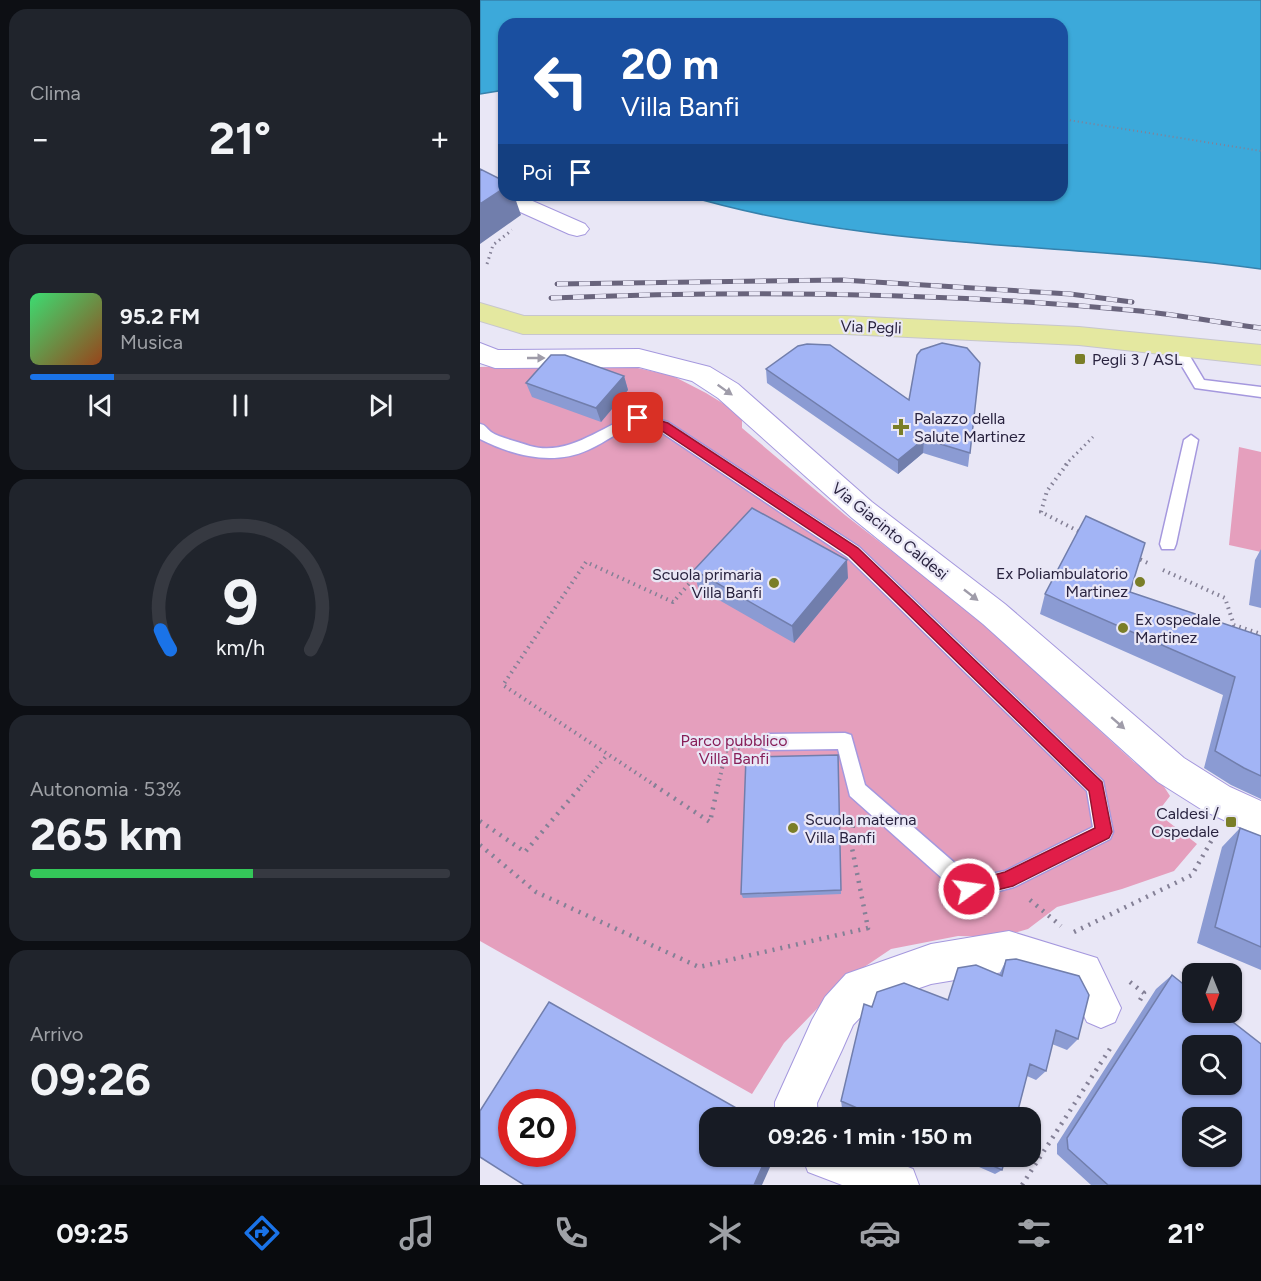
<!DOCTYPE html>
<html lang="it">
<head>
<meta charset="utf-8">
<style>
	:root { --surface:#171b24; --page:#20242c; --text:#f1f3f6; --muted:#9ea1a6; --line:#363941; --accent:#1a73e8 }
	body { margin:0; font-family:Figtree,sans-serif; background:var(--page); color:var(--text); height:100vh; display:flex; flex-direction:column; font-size:22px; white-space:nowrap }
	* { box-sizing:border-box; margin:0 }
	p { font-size:20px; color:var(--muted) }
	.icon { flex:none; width:33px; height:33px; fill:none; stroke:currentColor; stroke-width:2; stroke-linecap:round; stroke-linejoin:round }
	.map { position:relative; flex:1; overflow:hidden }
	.details { display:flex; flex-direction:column; gap:9px; padding:9px; background:#0d0f14; width:480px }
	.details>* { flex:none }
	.guide { position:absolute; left:18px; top:18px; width:570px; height:183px; border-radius:18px; box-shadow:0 2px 4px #0004; background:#1a4fa0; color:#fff; overflow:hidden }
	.needle { width:39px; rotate:179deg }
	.controls { position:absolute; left:702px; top:963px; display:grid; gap:12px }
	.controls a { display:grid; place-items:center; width:60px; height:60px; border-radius:12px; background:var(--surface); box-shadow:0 2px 4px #0004; font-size:30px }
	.speed { position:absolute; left:18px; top:1089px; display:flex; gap:12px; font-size:30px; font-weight:700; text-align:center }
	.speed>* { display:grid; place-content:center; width:78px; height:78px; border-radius:50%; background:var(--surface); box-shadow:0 2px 4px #0004; line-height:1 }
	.speed .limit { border:9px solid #d22; background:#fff; color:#111 }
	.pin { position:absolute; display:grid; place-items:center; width:51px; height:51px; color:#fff; margin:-26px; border-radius:12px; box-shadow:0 3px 9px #0006 }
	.me { position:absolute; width:66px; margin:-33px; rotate:76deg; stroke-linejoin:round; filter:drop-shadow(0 0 4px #0008) }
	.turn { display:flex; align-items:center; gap:21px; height:126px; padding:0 24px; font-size:27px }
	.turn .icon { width:78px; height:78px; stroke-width:2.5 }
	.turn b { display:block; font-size:42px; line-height:51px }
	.then { display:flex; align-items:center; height:57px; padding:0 24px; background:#0003; gap:12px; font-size:22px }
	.big { font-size:45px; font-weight:700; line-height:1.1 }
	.details .widget { flex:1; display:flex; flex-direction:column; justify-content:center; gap:9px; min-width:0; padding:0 21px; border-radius:18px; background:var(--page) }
	.details .dial { align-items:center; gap:0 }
	.dial svg { height:156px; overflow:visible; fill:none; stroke:var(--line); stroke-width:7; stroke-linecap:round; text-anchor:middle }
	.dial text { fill:var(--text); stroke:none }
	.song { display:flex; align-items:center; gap:18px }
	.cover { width:72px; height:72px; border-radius:9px; background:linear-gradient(135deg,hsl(140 70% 55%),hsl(20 70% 35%)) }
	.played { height:6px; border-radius:3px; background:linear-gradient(90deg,var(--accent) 20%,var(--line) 20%) }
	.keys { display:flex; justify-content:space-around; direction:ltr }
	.heat { display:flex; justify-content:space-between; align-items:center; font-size:33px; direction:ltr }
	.charge { height:9px; border-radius:4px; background:linear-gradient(90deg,#34c759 53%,var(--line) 0) }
	.trip { position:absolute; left:219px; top:1107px; width:342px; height:60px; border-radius:18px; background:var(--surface); box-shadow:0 2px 4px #0004; font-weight:700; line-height:60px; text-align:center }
	.dock { display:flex; height:96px; justify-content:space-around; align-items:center; background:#090b0e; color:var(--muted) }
	.dock .icon { width:42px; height:42px }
	.dock .active { color:var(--accent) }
	.dock b { font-size:27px; color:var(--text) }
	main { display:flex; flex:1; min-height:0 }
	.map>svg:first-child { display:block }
	.green { fill:#e59fbd }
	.water { fill:#3ca9da; stroke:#3681ac; stroke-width:1.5 }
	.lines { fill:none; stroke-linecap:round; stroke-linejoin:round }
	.lane-casing { stroke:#a598de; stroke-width:3 }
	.street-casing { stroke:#a598de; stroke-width:2 }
	.primary-casing { stroke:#c7c6cd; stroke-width:2 }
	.path-far3 { stroke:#848096; stroke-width:2; stroke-dasharray:1 3; stroke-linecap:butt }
	.path-far2 { stroke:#848096; stroke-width:3; stroke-dasharray:1.5 4; stroke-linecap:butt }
	.path-far1 { stroke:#848096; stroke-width:4; stroke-dasharray:1.5 4.5; stroke-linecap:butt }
	.path { stroke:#848096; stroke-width:4.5; stroke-dasharray:2 6; stroke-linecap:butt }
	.lane { fill:#fff; fill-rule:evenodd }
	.street { fill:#fff; fill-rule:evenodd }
	.primary { fill:#e4e8a0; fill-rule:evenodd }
	.rail-casing { stroke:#69647c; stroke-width:5 }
	.rail { stroke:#e9e7f6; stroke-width:4; stroke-dasharray:11; stroke-linecap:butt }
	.wall { fill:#8b9bd3 }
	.shaded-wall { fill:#717eac }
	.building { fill:#a2b4f5; stroke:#717eac; stroke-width:1.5; fill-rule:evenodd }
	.oneway { fill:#9f9ca9 }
	.route { fill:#e11d48; stroke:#92132f; stroke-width:1.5 }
	.poi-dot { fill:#7a7e28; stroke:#e9e7f6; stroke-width:2 }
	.labels { text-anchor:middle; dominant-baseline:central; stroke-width:4.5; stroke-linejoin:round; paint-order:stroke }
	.street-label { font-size:16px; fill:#29233f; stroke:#e9e7f6 }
	.poi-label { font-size:16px; fill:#29233f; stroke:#e9e7f6; text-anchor:start }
	.park-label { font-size:16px; fill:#871e58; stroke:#e9e7f6 }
</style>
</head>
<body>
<main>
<section class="details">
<div class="widget"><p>Clima</p>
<div class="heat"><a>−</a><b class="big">21°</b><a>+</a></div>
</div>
<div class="widget">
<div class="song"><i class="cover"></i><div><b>95.2 FM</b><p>Musica</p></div></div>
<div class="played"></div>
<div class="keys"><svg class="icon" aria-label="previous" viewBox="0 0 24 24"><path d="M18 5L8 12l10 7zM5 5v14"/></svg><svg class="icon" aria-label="pause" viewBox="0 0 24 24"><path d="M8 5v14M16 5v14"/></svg><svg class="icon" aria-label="next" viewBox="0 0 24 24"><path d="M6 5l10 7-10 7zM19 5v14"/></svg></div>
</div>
<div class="widget dial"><svg viewBox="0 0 100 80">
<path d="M14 69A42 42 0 1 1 86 69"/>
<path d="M14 69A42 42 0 0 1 9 59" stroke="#1a73e8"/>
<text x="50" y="56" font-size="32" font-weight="700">9</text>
<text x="50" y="72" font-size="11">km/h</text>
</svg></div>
<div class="widget"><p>Autonomia · 53%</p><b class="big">265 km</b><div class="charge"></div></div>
<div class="widget"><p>Arrivo</p><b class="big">09:26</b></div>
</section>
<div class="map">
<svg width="781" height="1185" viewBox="0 0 781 1185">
	<rect width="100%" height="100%" fill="#e9e7f6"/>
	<path class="green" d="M140,364L193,376L226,393L262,415V428L365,515L489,611L654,762L681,782L690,796L677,813L717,844L694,871L642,889L577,907L548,929L521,937L478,936L411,949L365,980L304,1043L272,1094L0,941V367Z
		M759,447L781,452V552L749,545Z"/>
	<path class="water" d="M0,0H781V269C590,242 392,251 205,195H582V24H24V90L0,94Z"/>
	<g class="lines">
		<g class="lane-casing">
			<path id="lane" d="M697,341L702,343L724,380L781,387V397L715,388L690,346Z
				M158,414L188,422L379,547L623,781L633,832L630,839L534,887L489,899L482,896L370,796L358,749L289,750L283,748L280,742L283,736L289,734L365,733L371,735L385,785L492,878L525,871L613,827L607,791L367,557L178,430L158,424C140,430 126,442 108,450C73,466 33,456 0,439V424C6,425 6,428 11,432C20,438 39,442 50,446C90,457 122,425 158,414Z
				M711,435L718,440L696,544L694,549H682L680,544L704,440Z"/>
		</g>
		<g class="street-casing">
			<path id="street" d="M0,179L24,188V195H39L105,224L109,229L105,234L97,236L89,234L0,194Z
				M0,343L18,350L159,349L230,367L258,384L392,502L525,604L704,758L750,787L781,801V837L724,811L678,782L503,624L372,518L238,398L212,381L159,367L15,368L0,363Z
				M529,931L617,958L641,1008L635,1022L621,1028L607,1022L590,988L529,971L451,984L393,1004L373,1025L362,1050L337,1103L338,1118H295V1102L332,1020L345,997L366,974L451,944Z
				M322,1156H401L433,1169L439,1185H362L328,1172Z"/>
		</g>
		<g class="primary-casing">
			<path id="primary" d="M0,303L44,316H365L599,327L781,345V365L599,345L365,334H43L0,321Z"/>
		</g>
		<path class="path-far3" d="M582,119L781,151"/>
		<path class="path-far2" d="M7,264L13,245L32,230
			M585,465L613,437"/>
		<path class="path-far1" d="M587,464L567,491L561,512L602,533
			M655,557L670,564
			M683,570L745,598L754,625L781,634
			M101,786L128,754
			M176,786L23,685L106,562L193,602L217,575
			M238,786L246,751L264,747"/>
		<path class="path" d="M174,785L230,822L238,785
			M0,821L45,852L102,785
			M0,845L56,892L219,967L388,928L371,843L373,825
			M550,900L581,926
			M594,932L712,875L734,836
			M650,982L664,993L659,1002
			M542,1185L633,1044"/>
		<use href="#lane" class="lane"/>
		<use href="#street" class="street"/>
		<use href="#primary" class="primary"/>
		<g class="rail-casing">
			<path id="rail" d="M77,284L362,280L590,294L652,302
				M71,298C267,290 464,292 660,311C700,315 741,323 781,328"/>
		</g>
		<use href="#rail" class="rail"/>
	</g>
	<path class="wall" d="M500,363L488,467L443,453L418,474L287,383L286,369L429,400Z
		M144,376L148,390L121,422L52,397L46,383Z
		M781,549V608L769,605L775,560Z
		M214,570L368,578L314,643L218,588Z
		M650,592L781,636V799L751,785L724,768L743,695L560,614L565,594Z
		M358,755L361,894L263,898L261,894Z
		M760,828L781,836V970L717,943L742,847Z
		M526,960L598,1039L587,1050L572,1044L566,1071L556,1080L547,1076L536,1118H383L362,1108L361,1101L392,1007L468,1000L519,975Z
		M692,975L781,1185H611L577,1154V1144L676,989Z
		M474,1156H526L522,1170L515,1174Z"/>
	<path class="shaded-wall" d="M24,188V195H34L41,215L0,244V204Z
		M144,376L148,390L121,422L116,408Z
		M444,439L443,453L418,474V460Z
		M367,560L368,578L314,643L312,626Z
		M287,1156H295L282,1185H274Z"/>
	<path class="building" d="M0,169L24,181V188L0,204Z
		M462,343L487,348L500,363L490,453L444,439L418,460L286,369L318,346L327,344L350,345L429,400L437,355L441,350Z
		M71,355H85L144,376L116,408L46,383Z
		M272,508L367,560L312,626L214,570Z
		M606,516L665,543L650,592L781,636V776L764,768L735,751L755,677L565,594Z
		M358,755L361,890L261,894L266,757Z
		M760,828L781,836V947L735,927Z
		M536,959L599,976L609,995L598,1039L576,1030L566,1071L550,1064L536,1118H400L361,1101L384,1004L392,1007L397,992L424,983L468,1000L478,968L496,965L522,976L526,960Z
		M692,975L712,991V1012H740L781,1044V1185H628L588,1149L587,1138ZM712,1046H752V1084H712ZM712,1118H752V1156H712Z
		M69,1002L274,1118H230V1156H287L274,1185H44L0,1157V1111ZM32,1102H82V1154H32Z
		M491,1156H526L522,1170Z"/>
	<defs><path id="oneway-solid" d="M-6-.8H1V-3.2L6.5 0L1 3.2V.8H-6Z" transform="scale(1.5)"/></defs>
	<g class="oneway">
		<use href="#oneway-solid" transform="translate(56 358)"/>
		<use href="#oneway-solid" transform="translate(245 390) rotate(35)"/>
		<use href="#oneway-solid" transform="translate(491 595) rotate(38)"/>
		<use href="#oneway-solid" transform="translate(638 723) rotate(41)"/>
	</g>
	<path class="route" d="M158,414L188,423L378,548L622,782L632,832L629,838L533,886L489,897L484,895L481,889L484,883L525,872L615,828L609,791L369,556L179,429L154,422L152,418Z"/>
	<g class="poi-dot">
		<rect x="594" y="353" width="12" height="12" rx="3"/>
		<path d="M418 418h6v6h6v6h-6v6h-6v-6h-6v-6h6z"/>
		<circle cx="660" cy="582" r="6"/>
		<circle cx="294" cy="583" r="6"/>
		<circle cx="643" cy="628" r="6"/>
		<rect x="745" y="816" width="12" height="12" rx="3"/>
		<circle cx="313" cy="828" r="6"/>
	</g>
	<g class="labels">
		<g class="street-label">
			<text transform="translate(391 327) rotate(2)">Via Pegli</text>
			<text transform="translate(410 531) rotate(39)">Via Giacinto Caldesi</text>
		</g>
		<g class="poi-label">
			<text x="612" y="359">Pegli 3 / ASL</text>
			<text x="434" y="418">Palazzo della<tspan x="434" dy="18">Salute Martinez</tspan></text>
			<text x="648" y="573" text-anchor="end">Ex Poliambulatorio<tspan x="648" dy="18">Martinez</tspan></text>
			<text x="282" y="574" text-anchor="end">Scuola primaria<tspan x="282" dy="18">Villa Banfi</tspan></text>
			<text x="655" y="619">Ex ospedale<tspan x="655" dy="18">Martinez</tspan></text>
			<text x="739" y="813" text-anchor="end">Caldesi /<tspan x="739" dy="18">Ospedale</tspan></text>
			<text x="325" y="819">Scuola materna<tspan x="325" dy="18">Villa Banfi</tspan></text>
		</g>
		<g class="park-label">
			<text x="254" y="740">Parco pubblico<tspan x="254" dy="18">Villa Banfi</tspan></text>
		</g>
	</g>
</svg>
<div class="controls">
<a><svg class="needle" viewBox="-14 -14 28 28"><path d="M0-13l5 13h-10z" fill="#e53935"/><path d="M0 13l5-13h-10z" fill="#9ea1a6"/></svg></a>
<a><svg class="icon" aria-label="search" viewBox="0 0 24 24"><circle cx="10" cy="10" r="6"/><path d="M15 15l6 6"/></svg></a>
<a><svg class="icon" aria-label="layers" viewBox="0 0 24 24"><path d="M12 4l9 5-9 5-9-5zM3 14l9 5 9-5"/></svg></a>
</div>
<div class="speed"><div class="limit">20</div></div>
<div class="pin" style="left:158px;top:418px;background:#d93025"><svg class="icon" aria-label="arrive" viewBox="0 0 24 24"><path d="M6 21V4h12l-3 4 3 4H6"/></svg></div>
<svg class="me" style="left:489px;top:889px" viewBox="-20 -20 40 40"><circle r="17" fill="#e11d48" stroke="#fff" stroke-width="3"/><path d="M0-11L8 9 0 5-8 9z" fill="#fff"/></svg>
<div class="trip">09:26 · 1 min · 150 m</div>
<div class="guide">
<div class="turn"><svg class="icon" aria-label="left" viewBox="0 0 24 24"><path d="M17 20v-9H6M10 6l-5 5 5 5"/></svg><div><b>20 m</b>Villa Banfi</div></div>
<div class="then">Poi<svg class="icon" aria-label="arrive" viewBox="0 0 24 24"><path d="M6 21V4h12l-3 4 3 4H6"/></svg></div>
</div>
</div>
</main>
<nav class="dock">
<b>09:25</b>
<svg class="icon active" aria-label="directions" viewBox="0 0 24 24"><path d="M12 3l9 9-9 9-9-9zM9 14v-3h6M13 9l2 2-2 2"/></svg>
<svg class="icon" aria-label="music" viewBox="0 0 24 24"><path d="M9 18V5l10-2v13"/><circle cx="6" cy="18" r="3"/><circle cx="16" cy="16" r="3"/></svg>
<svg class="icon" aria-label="phone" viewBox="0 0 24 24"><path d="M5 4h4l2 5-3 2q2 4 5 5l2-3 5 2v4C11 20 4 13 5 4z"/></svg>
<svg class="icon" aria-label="climate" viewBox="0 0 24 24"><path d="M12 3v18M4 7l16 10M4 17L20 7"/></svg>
<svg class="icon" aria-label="car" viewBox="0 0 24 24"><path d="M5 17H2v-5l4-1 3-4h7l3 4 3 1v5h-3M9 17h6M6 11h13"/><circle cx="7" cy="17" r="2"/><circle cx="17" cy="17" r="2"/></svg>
<svg class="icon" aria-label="filters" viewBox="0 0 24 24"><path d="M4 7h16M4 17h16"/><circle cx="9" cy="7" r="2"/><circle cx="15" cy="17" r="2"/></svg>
<b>21°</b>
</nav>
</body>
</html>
